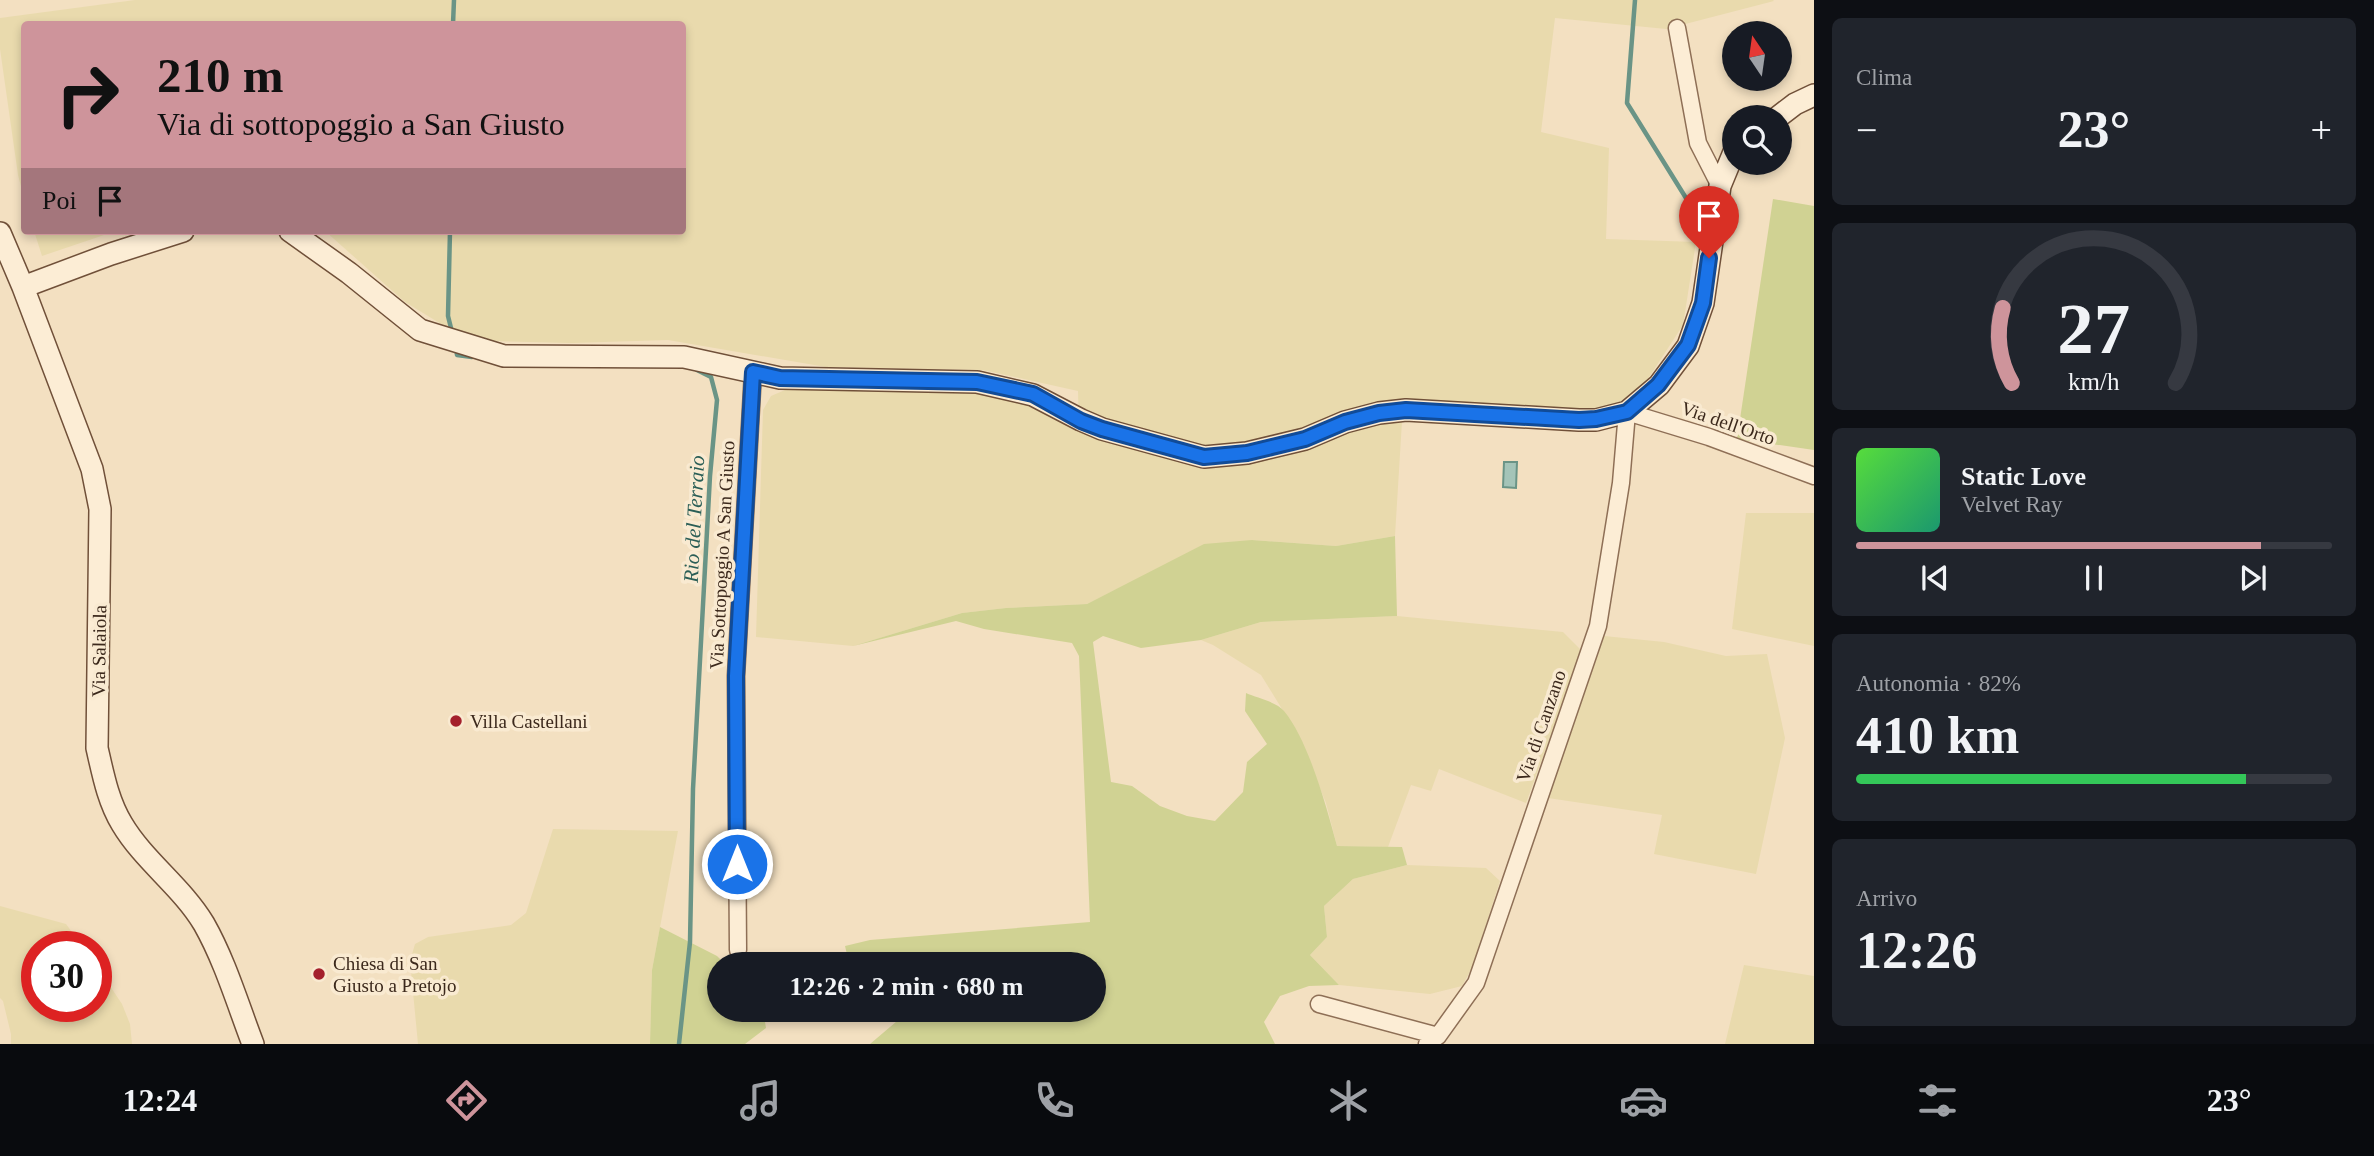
<!DOCTYPE html>
<html lang="it">
<head>
<meta charset="utf-8">
<style>
	:root { --surface:#171b24; --page:#20242c; --text:#f1f3f6; --muted:#9ea1a6; --line:#363941; --accent:#ce949b }
	body { margin:0; font-family:"Times New Roman",serif; background:var(--page); color:var(--text); height:100vh; display:flex; flex-direction:column; font-size:26px; white-space:nowrap }
	* { box-sizing:border-box; margin:0 }
	p { font-size:23px; color:var(--muted) }
	.icon { flex:none; width:38px; height:38px; fill:none; stroke:currentColor; stroke-width:2; stroke-linecap:round; stroke-linejoin:round }
	.map { position:relative; flex:1; overflow:hidden }
	.panel { display:flex; flex-direction:column; gap:18px; padding:18px; background:#0d0f14; width:560px }
	.panel>* { flex:none }
	.hud { position:absolute; left:21px; top:21px; width:665px; height:214px; border-radius:7px; box-shadow:0 4px 10px #0003; background:#ce949b; color:#111; overflow:hidden }
	.needle { width:46px; rotate:347deg }
	.fabs { position:absolute; left:1722px; top:21px; display:grid; gap:14px }
	.fabs a { display:grid; place-items:center; width:70px; height:70px; border-radius:50%; background:var(--surface); box-shadow:0 4px 10px #0003; font-size:35px }
	.speed { position:absolute; left:21px; top:931px; display:flex; gap:14px; font-size:35px; font-weight:700; text-align:center }
	.speed>* { display:grid; place-content:center; width:91px; height:91px; border-radius:50%; background:var(--surface); box-shadow:0 4px 10px #0003; line-height:1 }
	.speed .limit { border:10px solid #d22; background:#fff; color:#111 }
	.pin { position:absolute; display:grid; place-items:center; width:60px; height:60px; color:#fff; margin:-72px -30px; border-radius:50% 50% 50% 0; rotate:-45deg; box-shadow:0 0 7px #0007 }
	.pin .icon { rotate:45deg }
	.me { position:absolute; width:77px; margin:-38px; rotate:0deg; stroke-linejoin:round; filter:drop-shadow(0 0 5px #0008) }
	.turn { display:flex; align-items:center; gap:24px; height:147px; padding:0 21px; font-size:32px }
	.turn .icon { width:91px; height:91px; stroke-width:2.5 }
	.turn b { display:block; font-size:49px; line-height:60px }
	.then { display:flex; align-items:center; height:66px; padding:0 21px; background:#0003; gap:14px; font-size:26px }
	.big { font-size:52px; font-weight:600; line-height:1.1 }
	.panel .widget { flex:1; display:flex; flex-direction:column; justify-content:center; gap:10px; min-width:0; padding:0 24px; border-radius:10px; background:var(--page) }
	.panel .dial { align-items:center; gap:0 }
	.dial svg { height:182px; overflow:visible; fill:none; stroke:var(--line); stroke-width:7; stroke-linecap:round; text-anchor:middle }
	.dial text { fill:var(--text); stroke:none }
	.song { display:flex; align-items:center; gap:21px }
	.cover { width:84px; height:84px; border-radius:10px; background:linear-gradient(135deg,hsl(110 70% 55%),hsl(160 70% 35%)) }
	.played { height:7px; border-radius:4px; background:linear-gradient(90deg,var(--accent) 85%,var(--line) 85%) }
	.keys { display:flex; justify-content:space-around; direction:ltr }
	.heat { display:flex; justify-content:space-between; align-items:center; font-size:38px; direction:ltr }
	.charge { height:10px; border-radius:5px; background:linear-gradient(90deg,#34c759 82%,var(--line) 0) }
	.trip { position:absolute; left:707px; top:952px; width:399px; height:70px; border-radius:35px; background:var(--surface); box-shadow:0 4px 10px #0003; font-weight:600; line-height:70px; text-align:center }
	.menu { display:flex; height:112px; justify-content:space-around; align-items:center; background:#090b0e; color:var(--muted) }
	.menu .icon { width:49px; height:49px }
	.menu .selected { color:var(--accent) }
	.menu b { font-size:32px; color:var(--text) }
	main { display:flex; flex:1; min-height:0 }
	.map>svg:first-child { display:block }
	.farmland { fill:#e9daad }
	.green { fill:#d0d293 }
	.water { fill:#a4c4b8; stroke:#6a9486; stroke-width:2 }
	.lines { fill:none; stroke-linecap:round; stroke-linejoin:round }
	.stream { stroke:#6a9486; stroke-width:4.5 }
	.street-casing { stroke:#8e6f56; stroke-width:19 }
	.secondary-casing { stroke:#705039; stroke-width:24 }
	.street { stroke:#fcedd5; stroke-width:16 }
	.secondary { stroke:#fcedd5; stroke-width:21 }
	.route-casing { stroke:#114b97; stroke-width:18 }
	.route { stroke:#1a73e8; stroke-width:12 }
	.poi-dot { fill:#a4202c; stroke:#f9ead1; stroke-width:2.5 }
	.labels { text-anchor:middle; dominant-baseline:central; stroke-width:7; stroke-linejoin:round; paint-order:stroke }
	.street-label { font-size:19px; fill:#3c291c; stroke:#f9ead1 }
	.poi-label { font-size:19px; fill:#3c291c; stroke:#f9ead1; text-anchor:start }
	.water-label { font-size:21px; font-style:italic; fill:#2a5e56; stroke:#f9ead1 }
</style>
</head>
<body>
<main>
<div class="map">
<svg width="1814" height="1044" viewBox="0 0 1814 1044">
	<rect width="100%" height="100%" fill="#f3e0c1"/>
	<path class="farmland" d="M135,0H1773L1774,1L1666,29L1555,18L1541,132L1609,148L1606,239L1696,242L1683,325L1644,385L1602,415L1403,405L1395,536L1336,546L1252,540L1115,590L1087,604L1006,608L962,613L853,646L756,637L763,410L771,396L785,390L965,389L1009,397L1079,430L1078,391L983,370L826,367L668,340L572,343L489,341L451,330L405,302L325,231H682V24H24V198L18,175L0,49V18Z
		M34,231H116L42,256Z
		M1746,513H1814V646L1732,629Z
		M1397,616L1563,632L1582,651L1526,803L1439,769L1431,791L1411,785L1388,847L1337,846L1326,803L1298,735L1261,675L1213,645L1201,640L1261,622Z
		M1604,636L1664,642L1726,656L1767,654L1785,738L1756,874L1654,854L1662,815L1548,798Z
		M553,829L678,831L652,970L650,1044H418L410,961L415,944L428,937L511,925L526,913Z
		M1407,865L1486,868L1500,881L1472,968L1462,986L1430,994L1339,985L1310,955L1327,937L1324,906L1353,879Z
		M0,906L66,924L83,947H37V1006H96V965L122,1004L130,1024L132,1044H11V1034L3,1001L0,998Z
		M1744,965L1814,976V1044H1725Z"/>
	<path class="green" d="M1773,199L1814,206V450L1737,439Z
		M1395,536L1397,616L1261,622L1201,640L1141,648L1103,636L1093,642L1111,782L1132,786L1160,806L1187,816L1215,821L1243,792L1247,762L1267,744L1245,711L1246,693C1257,698 1277,702 1284,711C1309,741 1327,809 1337,846L1402,847L1407,865L1353,879L1324,906L1327,937L1310,955L1339,985L1309,986L1280,996L1264,1022L1275,1044H870L910,1010H1094V964H924L907,955L885,960L849,963L845,946L870,940L1090,922L1079,656L1072,643L984,629L956,621L853,646L962,613L1006,608L1087,604L1204,544L1252,540L1336,546Z
		M660,927L717,956L725,964H719V1010H763L766,1028L745,1044H650L652,970Z"/>
	<path class="water" d="M1504,462H1517L1516,488L1503,487Z"/>
	<g class="lines">
		<path class="stream" d="M1635,0L1627,103L1699,219L1704,233
			M453,24L454,0
			M450,231L448,316L452,332
			M456,347L457,355L472,357
			M679,1044L690,942L693,789L710,476L717,400L711,377L697,370"/>
		<g class="street-casing">
			<path id="street" d="M1677,28L1698,143L1720,186
				M738,950L736,676L753,372
				M1319,1004L1438,1036
				M1427,1044L1438,1036L1476,983L1598,626L1621,483L1627,412L1709,437L1814,476"/>
		</g>
		<g class="secondary-casing">
			<path id="secondary" d="M1778,117L1795,104L1814,95
				M290,231L349,273L420,330L504,356L684,357L780,378L977,382L1033,395L1081,420L1102,429L1204,457L1247,453L1305,439L1345,422L1379,413L1406,410L1579,420H1596L1627,412L1659,385L1688,346L1703,303L1720,186L1734,152
				M0,233L23,287L92,469L100,509L97,748C103,774 108,801 122,824C144,861 182,887 204,924C225,961 238,1005 253,1044
				M23,287L111,254L183,231"/>
		</g>
		<use href="#street" class="street"/>
		<use href="#secondary" class="secondary"/>
	</g>
	<g class="lines">
		<g class="route-casing">
			<path id="route" d="M737,864L736,676L753,372L780,378L977,382L1033,394L1081,421L1102,429L1204,457L1247,453L1305,439L1345,422L1379,413L1406,410L1579,420L1596,419L1627,412L1658,385L1688,345L1703,303L1709,258"/>
		</g>
		<use href="#route" class="route"/>
	</g>
	<g class="poi-dot">
		<circle cx="456" cy="721" r="7"/>
		<circle cx="319" cy="974" r="7"/>
	</g>
	<g class="labels">
		<g class="street-label">
			<text transform="translate(1728 423) rotate(19)">Via dell'Orto</text>
			<text transform="translate(722 555) rotate(-87)">Via Sottopoggio A San Giusto</text>
			<text transform="translate(99 651) rotate(-89)">Via Salaiola</text>
			<text transform="translate(1541 726) rotate(-71)">Via di Canzano</text>
		</g>
		<g class="poi-label">
			<text x="470" y="721">Villa Castellani</text>
			<text x="333" y="963">Chiesa di San<tspan x="333" dy="22">Giusto a Pretojo</tspan></text>
		</g>
		<g class="water-label">
			<text transform="translate(694 519) rotate(-87)">Rio del Terraio</text>
		</g>
	</g>
</svg>
<div class="fabs">
<a><svg class="needle" viewBox="-14 -14 28 28"><path d="M0-13l5 13h-10z" fill="#e53935"/><path d="M0 13l5-13h-10z" fill="#9ea1a6"/></svg></a>
<a><svg class="icon" aria-label="search" viewBox="0 0 24 24"><circle cx="10" cy="10" r="6"/><path d="M15 15l6 6"/></svg></a>
</div>
<div class="speed"><div class="limit">30</div></div>
<div class="pin" style="left:1709px;top:258px;background:#d93025"><svg class="icon" aria-label="arrive" viewBox="0 0 24 24"><path d="M6 21V4h12l-3 4 3 4H6"/></svg></div>
<svg class="me" style="left:737px;top:864px" viewBox="-20 -20 40 40"><circle r="17" fill="#1a73e8" stroke="#fff" stroke-width="3"/><path d="M0-11L8 9 0 5-8 9z" fill="#fff"/></svg>
<div class="trip">12:26 · 2 min · 680 m</div>
<div class="hud">
<div class="turn"><svg class="icon" aria-label="right" viewBox="0 0 24 24"><path d="M7 20v-9h11M14 6l5 5-5 5"/></svg><div><b>210 m</b>Via di sottopoggio a San Giusto</div></div>
<div class="then">Poi<svg class="icon" aria-label="arrive" viewBox="0 0 24 24"><path d="M6 21V4h12l-3 4 3 4H6"/></svg></div>
</div>
</div>
<section class="panel">
<div class="widget"><p>Clima</p>
<div class="heat"><a>−</a><b class="big">23°</b><a>+</a></div>
</div>
<div class="widget dial"><svg viewBox="0 0 100 80">
<path d="M14 69A42 42 0 1 1 86 69"/>
<path d="M14 69A42 42 0 0 1 10 36" stroke="#ce949b"/>
<text x="50" y="56" font-size="32" font-weight="700">27</text>
<text x="50" y="72" font-size="11">km/h</text>
</svg></div>
<div class="widget">
<div class="song"><i class="cover"></i><div><b>Static Love</b><p>Velvet Ray</p></div></div>
<div class="played"></div>
<div class="keys"><svg class="icon" aria-label="previous" viewBox="0 0 24 24"><path d="M18 5L8 12l10 7zM5 5v14"/></svg><svg class="icon" aria-label="pause" viewBox="0 0 24 24"><path d="M8 5v14M16 5v14"/></svg><svg class="icon" aria-label="next" viewBox="0 0 24 24"><path d="M6 5l10 7-10 7zM19 5v14"/></svg></div>
</div>
<div class="widget"><p>Autonomia · 82%</p><b class="big">410 km</b><div class="charge"></div></div>
<div class="widget"><p>Arrivo</p><b class="big">12:26</b></div>
</section>
</main>
<nav class="menu">
<b>12:24</b>
<svg class="icon selected" aria-label="directions" viewBox="0 0 24 24"><path d="M12 3l9 9-9 9-9-9zM9 14v-3h6M13 9l2 2-2 2"/></svg>
<svg class="icon" aria-label="music" viewBox="0 0 24 24"><path d="M9 18V5l10-2v13"/><circle cx="6" cy="18" r="3"/><circle cx="16" cy="16" r="3"/></svg>
<svg class="icon" aria-label="phone" viewBox="0 0 24 24"><path d="M5 4h4l2 5-3 2q2 4 5 5l2-3 5 2v4C11 20 4 13 5 4z"/></svg>
<svg class="icon" aria-label="climate" viewBox="0 0 24 24"><path d="M12 3v18M4 7l16 10M4 17L20 7"/></svg>
<svg class="icon" aria-label="car" viewBox="0 0 24 24"><path d="M5 17H2v-5l4-1 3-4h7l3 4 3 1v5h-3M9 17h6M6 11h13"/><circle cx="7" cy="17" r="2"/><circle cx="17" cy="17" r="2"/></svg>
<svg class="icon" aria-label="filters" viewBox="0 0 24 24"><path d="M4 7h16M4 17h16"/><circle cx="9" cy="7" r="2"/><circle cx="15" cy="17" r="2"/></svg>
<b>23°</b>
</nav>
</body>
</html>
